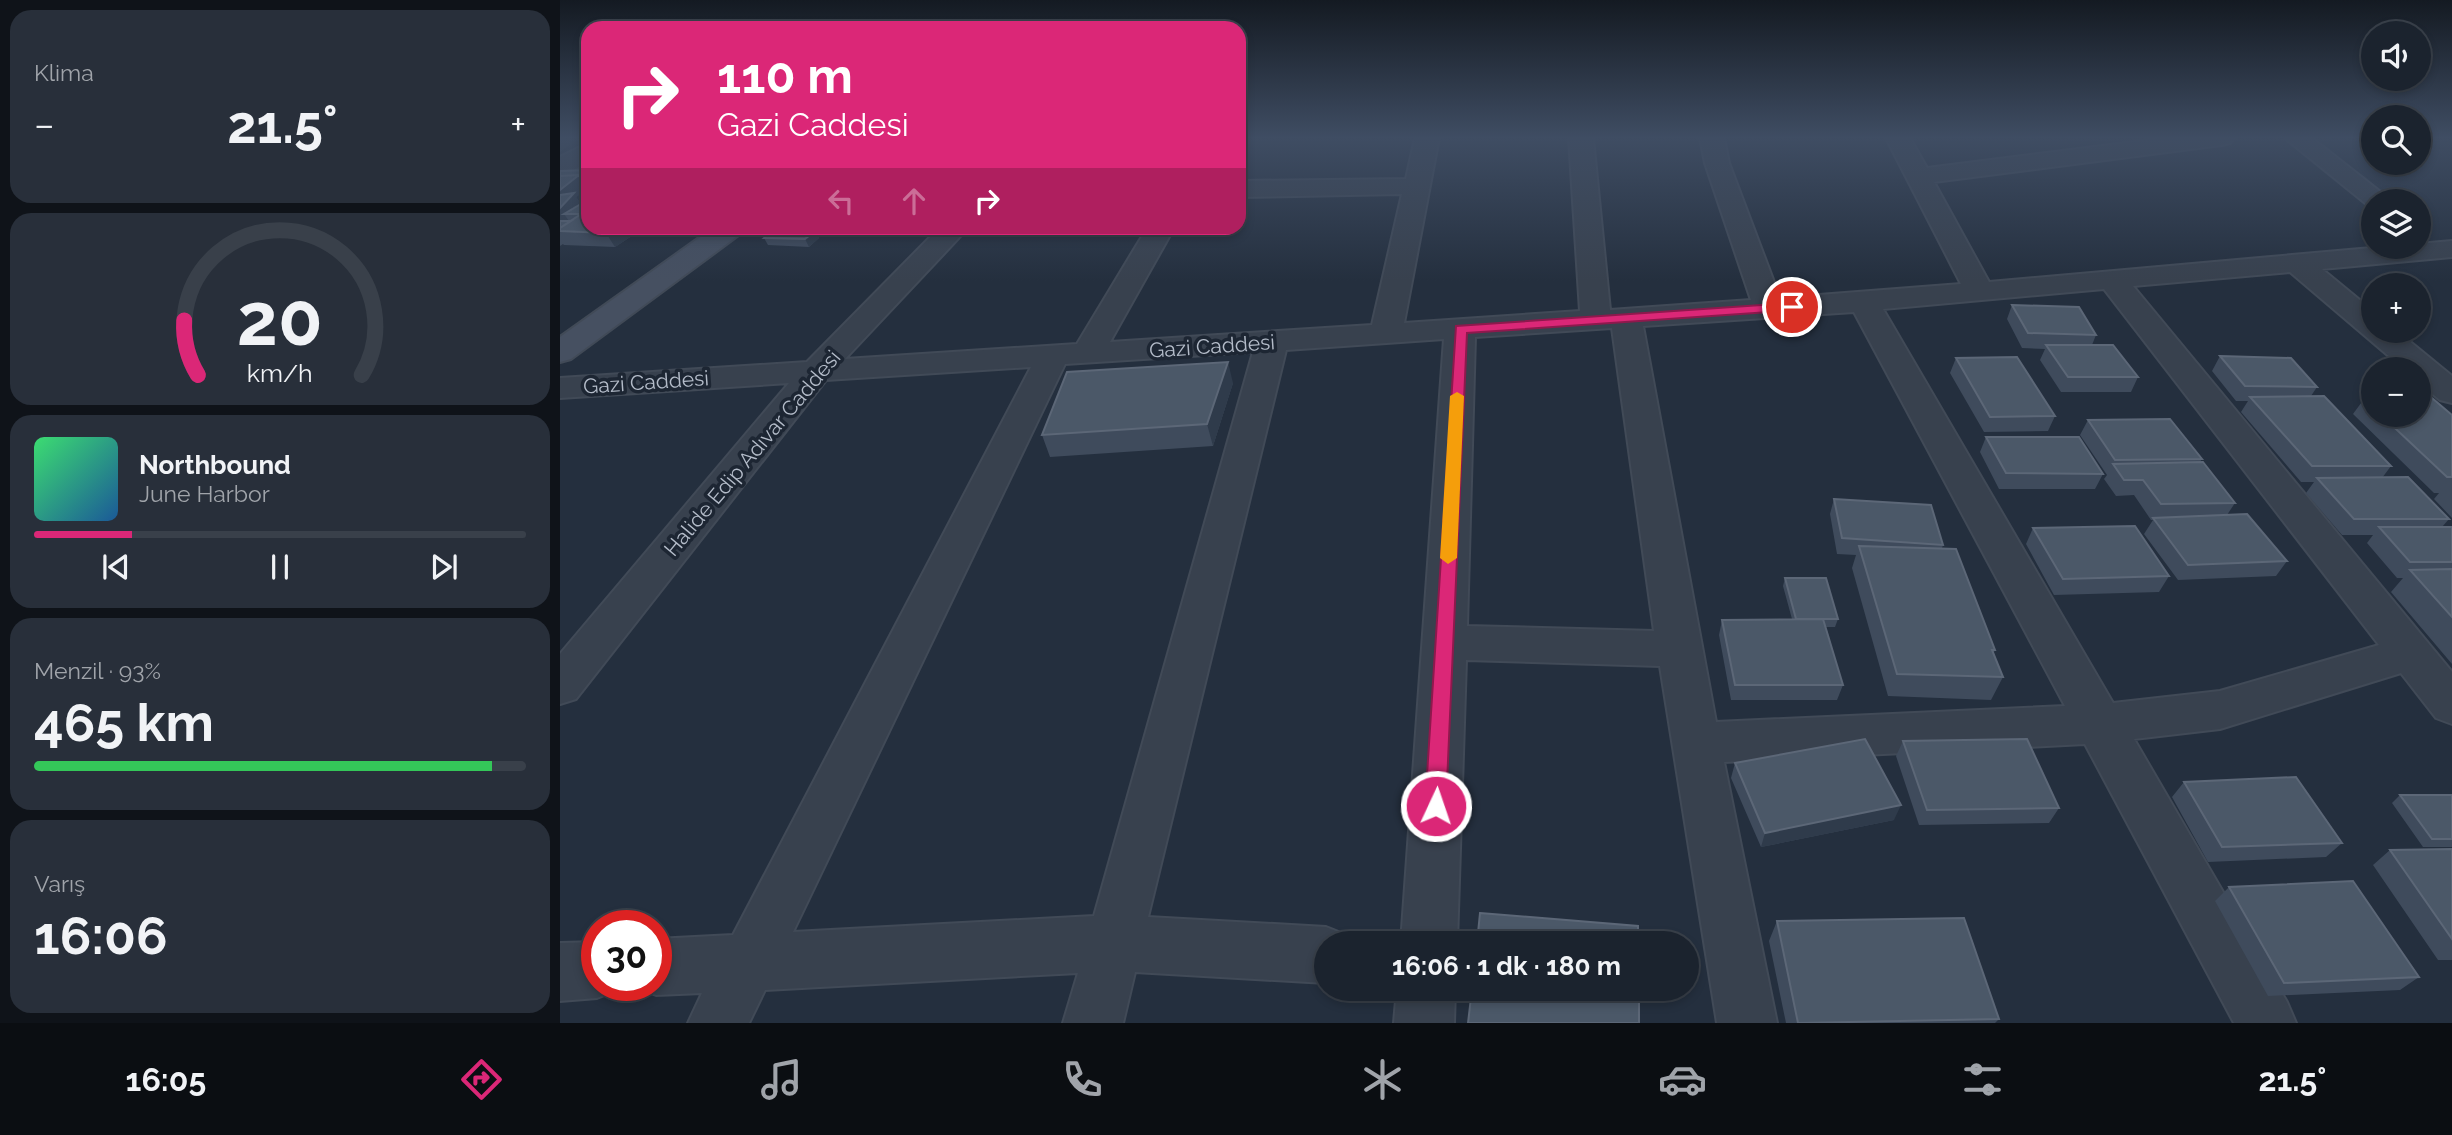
<!DOCTYPE html>
<html lang="tr">
<head>
<meta charset="utf-8">
<style>
	:root { --surface:#1b232e; --page:#282f3a; --text:#f1f3f6; --muted:#a0a4aa; --line:#39404a; --accent:#db2777 }
	body { margin:0; font-family:Raleway,sans-serif; background:var(--page); color:var(--text); height:100vh; display:flex; flex-direction:column; font-size:26px; white-space:nowrap }
	* { box-sizing:border-box; margin:0 }
	p { font-size:23px; color:var(--muted) }
	.icon { flex:none; width:38px; height:38px; fill:none; stroke:currentColor; stroke-width:2; stroke-linecap:round; stroke-linejoin:round }
	.map { position:relative; flex:1; overflow:hidden }
	.panel { display:flex; flex-direction:column; gap:10px; padding:10px; background:#0f1319; width:560px }
	.panel>* { flex:none }
	.hud { position:absolute; left:21px; top:21px; width:665px; height:214px; border-radius:21px; box-shadow:0 4px 10px #0003,0 0 0 2px var(--line); background:#db2777; color:#fff; overflow:hidden }
	.buttons { position:absolute; left:1801px; top:21px; display:grid; gap:14px }
	.buttons a { display:grid; place-items:center; width:70px; height:70px; border-radius:50%; background:var(--surface); box-shadow:0 4px 10px #0003,0 0 0 2px var(--line); font-size:35px }
	.speed { position:absolute; left:21px; top:910px; display:flex; gap:14px; font-size:35px; font-weight:700; text-align:center }
	.speed>* { display:grid; place-content:center; width:91px; height:91px; border-radius:50%; background:var(--surface); box-shadow:0 4px 10px #0003,0 0 0 2px var(--line); line-height:1 }
	.speed .limit { border:10px solid #d22; background:#fff; color:#111 }
	.pin { position:absolute; display:grid; place-items:center; width:60px; height:60px; color:#fff; margin:-30px; border:4px solid #fff; border-radius:50%; box-shadow:0 2px 7px #0007 }
	.me { position:absolute; width:77px; margin:-38px; rotate:3deg; stroke-linejoin:round; filter:drop-shadow(0 0 5px #0008) }
	.turn { display:flex; align-items:center; gap:24px; height:147px; padding:0 21px; font-size:32px }
	.turn .icon { width:91px; height:91px; stroke-width:2.5 }
	.turn b { display:block; font-size:49px; line-height:60px }
	.lanes { display:flex; align-items:center; height:66px; padding:0 21px; background:#0003; justify-content:center; gap:35px; direction:ltr }
	.lanes .off { opacity:.35 }
	.big { font-size:52px; font-weight:700; line-height:1.1 }
	.panel .tile { flex:1; display:flex; flex-direction:column; justify-content:center; gap:10px; min-width:0; padding:0 24px; border-radius:21px; background:var(--page) }
	.panel .dial { align-items:center; gap:0 }
	.dial svg { height:182px; overflow:visible; fill:none; stroke:var(--line); stroke-width:7; stroke-linecap:round; text-anchor:middle }
	.dial text { fill:var(--text); stroke:none }
	.song { display:flex; align-items:center; gap:21px }
	.cover { width:84px; height:84px; border-radius:10px; background:linear-gradient(135deg,hsl(140 70% 55%),hsl(210 70% 35%)) }
	.played { height:7px; border-radius:4px; background:linear-gradient(90deg,var(--accent) 20%,var(--line) 20%) }
	.keys { display:flex; justify-content:space-around; direction:ltr }
	.heat { display:flex; justify-content:space-between; align-items:center; font-size:38px; direction:ltr }
	.charge { height:10px; border-radius:5px; background:linear-gradient(90deg,#34c759 93%,var(--line) 0) }
	.trip { position:absolute; left:754px; top:931px; width:385px; height:70px; border-radius:35px; background:var(--surface); box-shadow:0 4px 10px #0003,0 0 0 2px var(--line); font-weight:700; line-height:70px; text-align:center }
	.tab-bar { display:flex; height:112px; justify-content:space-around; align-items:center; background:#0b0e12; color:var(--muted) }
	.tab-bar .icon { width:49px; height:49px }
	.tab-bar .selected { color:var(--accent) }
	.tab-bar b { font-size:32px; color:var(--text) }
	main { display:flex; flex:1; min-height:0 }
	.map>svg:first-child { display:block }
	.lines { fill:none; stroke-linecap:round; stroke-linejoin:round }
	.street-casing { stroke:#414a57; stroke-width:4 }
	.secondary-casing { stroke:#414a57; stroke-width:4 }
	.street { fill:#38414e; fill-rule:evenodd }
	.secondary { fill:#465061; fill-rule:evenodd }
	.wall { fill:#3f4b5c }
	.shaded-wall { fill:#2f3b4b }
	.building { fill:#4b5868; stroke:#5c6777; stroke-width:2 }
	.route { fill:#db2777; stroke:#8e194d; stroke-width:2 }
	.slow { fill:#f59e0b }
	.labels { text-anchor:middle; dominant-baseline:central; stroke-width:7; stroke-linejoin:round; paint-order:stroke }
	.street-label { font-size:21px; fill:#b4bcc9; stroke:#1d2633 }
</style>
</head>
<body>
<main>
<section class="panel">
<div class="tile"><p>Klima</p>
<div class="heat"><a>−</a><b class="big">21.5°</b><a>+</a></div>
</div>
<div class="tile dial"><svg viewBox="0 0 100 80">
<path d="M14 69A42 42 0 1 1 86 69"/>
<path d="M14 69A42 42 0 0 1 8 45" stroke="#db2777"/>
<text x="50" y="56" font-size="32" font-weight="700">20</text>
<text x="50" y="72" font-size="11">km/h</text>
</svg></div>
<div class="tile">
<div class="song"><i class="cover"></i><div><b>Northbound</b><p>June Harbor</p></div></div>
<div class="played"></div>
<div class="keys"><svg class="icon" aria-label="previous" viewBox="0 0 24 24"><path d="M18 5L8 12l10 7zM5 5v14"/></svg><svg class="icon" aria-label="pause" viewBox="0 0 24 24"><path d="M8 5v14M16 5v14"/></svg><svg class="icon" aria-label="next" viewBox="0 0 24 24"><path d="M6 5l10 7-10 7zM19 5v14"/></svg></div>
</div>
<div class="tile"><p>Menzil · 93%</p><b class="big">465 km</b><div class="charge"></div></div>
<div class="tile"><p>Varış</p><b class="big">16:06</b></div>
</section>
<div class="map">
<svg width="1892" height="1023" viewBox="0 0 1892 1023">
	<rect width="100%" height="100%" fill="#242f3e"/>
	<g class="lines">
		<g class="street-casing">
			<path id="street" d="M855,138H879L844,323L1020,311L1009,138H1033L1050,310L1191,300L1145,163L1140,138H1164L1169,163L1220,298L1401,284L1326,138H1350L1367,168L1606,138H1674L1670,143L1662,145L1374,182L1429,282L1823,247H1858V244L1892,241V257L1762,269L1813,311V331H1837L1892,376V403L1880,400L1858,382V369H1844L1730,272L1573,286L1892,672V724L1876,718L1841,673L1660,729L1574,739L1727,1002L1736,1023H1674L1525,744L1164,762L1217,1023H1157L1100,666L906,660L897,943H841L884,339L726,350L588,917L766,927L786,935L789,943H766V983L575,972L563,1023H503L518,973L205,990L189,1023H128L142,993L96,995L76,987L96,985V939L173,935L471,367L266,380L16,699L0,704V654L229,383L0,398V378L247,362L379,228H408L285,359L517,344L587,228H614L550,342L812,325L842,194L679,197V181L846,179ZM1544,289L1819,645L1660,691L1553,703L1323,309ZM1294,312L1505,706L1156,722L1083,326ZM1052,328L1094,631L907,626L915,337ZM693,352L534,916L233,932L505,364Z
				M1725,138H1752L1832,201H1813V207H1810Z
				M28,143V161L9,173L0,175V157Z
				M37,942V985H59L57,990L37,998L0,1001V943Z
				M837,989H895L894,1023H834Z"/>
		</g>
		<g class="secondary-casing">
			<path id="secondary" d="M153,228H184L180,234L11,359L0,362V337Z"/>
		</g>
		<use href="#street" class="street"/>
		<use href="#secondary" class="secondary"/>
	</g>
	<path class="wall" d="M28,170V185H25L27,189L16,197L21,204L84,228L55,247L4,245L3,244L0,246V171Z
		M255,231L259,238L249,247L208,245L204,238Z
		M1452,305L1536,335L1532,345L1578,377L1571,392H1501L1480,360L1485,349L1462,348L1447,319Z
		M1660,356L1757,387L1751,396L1831,466L1822,478L1889,519L1882,527H1892V664L1831,592L1843,578H1837L1807,543L1813,535H1782L1746,493L1754,482H1741L1681,412L1688,401H1676L1652,371Z
		M1396,358L1495,416L1488,431L1424,432L1390,373Z
		M673,383L653,446L490,457L482,435Z
		M1804,399H1813V415H1892V518L1874,499L1879,493H1874L1793,414Z
		M1528,420L1642,459L1640,462L1675,503L1667,515L1727,561L1716,576L1618,580L1584,534L1593,520H1591L1574,495L1556,496L1544,479L1547,475L1520,435Z
		M1426,437L1543,474L1535,489H1439L1420,452Z
		M1274,499L1383,545L1382,548L1435,650L1433,654L1443,677L1431,700L1328,696L1292,568L1296,555L1277,554L1270,514Z
		M1473,528L1609,576L1599,592L1494,595L1466,544Z
		M1225,578L1278,619L1275,627H1266L1283,685L1277,700H1171L1159,635L1162,620L1232,619L1223,586Z
		M1343,741L1499,808L1489,823L1359,825L1336,756Z
		M1175,763L1334,820L1201,847L1171,778Z
		M1624,782L1782,843L1766,857L1648,862L1612,797Z
		M1840,795H1892V847H1863L1832,803Z
		M1892,849V960H1878L1813,865L1830,850Z
		M1669,887L1859,977L1840,990L1708,996L1655,901Z
		M1217,921L1439,1019L1435,1023H1226L1209,941Z"/>
	<path class="shaded-wall" d="M0,138H7L11,144L0,152Z
		M19,175L27,189L16,197L23,207L4,214L9,221L0,225V190Z
		M55,228H84L55,247L46,233Z
		M255,231L259,238L249,247L245,239Z
		M668,362L673,383L653,446L647,424Z
		M1341,805L1334,820L1201,847L1205,833Z"/>
	<path class="building" d="M28,170V178L21,179L19,175L0,176V171Z
		M19,175L0,190V176Z
		M14,193L0,208V195Z
		M21,204H28V228H55L46,233L0,231V228L21,214H4Z
		M0,221H11L0,228Z
		M214,229L255,231L245,239L204,238Z
		M1452,305L1519,307L1536,335L1468,333Z
		M1486,345H1553L1578,377H1508Z
		M1660,356L1731,358L1757,387L1685,386Z
		M1457,357L1495,416L1430,417L1396,358Z
		M668,362L647,424L482,435L507,372Z
		M1764,396L1831,466H1752L1690,397Z
		M1858,398H1872L1892,415V477H1887L1821,415H1858Z
		M1804,399H1813V407Z
		M1610,419L1642,459L1555,460L1528,420Z
		M1426,437H1519L1543,474L1446,473Z
		M1643,462L1675,503L1601,504L1583,480H1564L1553,464Z
		M1848,477L1889,519H1794L1757,478Z
		M1274,499L1371,505L1383,545L1282,538Z
		M1687,514L1727,561L1628,565L1593,518Z
		M1575,526L1609,576L1503,579L1473,528Z
		M1819,527H1892V562H1850Z
		M1299,546L1396,549L1435,650H1432L1443,677L1337,674Z
		M1892,569V617L1850,570Z
		M1225,578H1266L1278,619H1236Z
		M1263,619L1283,685H1175L1162,620Z
		M1305,739L1341,805L1205,833L1175,763Z
		M1467,739L1499,808L1367,810L1343,741Z
		M1736,777L1782,843L1662,847L1624,782Z
		M1840,795H1892V839H1872Z
		M1892,849V939L1830,850Z
		M1793,881L1859,977L1724,983L1669,887Z
		M920,913L1078,926V943H917Z
		M1404,918L1439,1019L1238,1023L1217,921Z
		M912,989H1079V1023H908Z"/>
	<linearGradient id="sky" x2="0" y2="1"><stop stop-color="#141a22"/><stop offset="0.49" stop-color="#3f4d63"/><stop offset="1" stop-color="#3f4d63" stop-opacity="0"/></linearGradient>
	<rect width="1892" height="281" fill="url(#sky)"/>
	<path class="route" d="M1232,303L1239,307L1237,310L907,333L886,806L883,813L876,816L868,813L865,806L896,326Z"/>
	<path class="slow" d="M897,392L904,396L897,558L888,564L880,558L890,396Z"/>
	<g class="labels">
		<g class="street-label">
			<text transform="translate(652 346) rotate(-4)">Gazi Caddesi</text>
			<text transform="translate(86 382) rotate(-4)">Gazi Caddesi</text>
			<text transform="translate(192 453) rotate(-50)">Halide Edip Adıvar Caddesi</text>
		</g>
	</g>
</svg>
<div class="buttons">
<a><svg class="icon" aria-label="sound" viewBox="0 0 24 24"><path d="M4 9h4l5-4v14l-5-4H4zM17 9q2 3 0 6"/></svg></a>
<a><svg class="icon" aria-label="search" viewBox="0 0 24 24"><circle cx="10" cy="10" r="6"/><path d="M15 15l6 6"/></svg></a>
<a><svg class="icon" aria-label="layers" viewBox="0 0 24 24"><path d="M12 4l9 5-9 5-9-5zM3 14l9 5 9-5"/></svg></a>
<a>+</a>
<a>−</a>
</div>
<div class="speed"><div class="limit">30</div></div>
<div class="pin" style="left:1232px;top:307px;background:#d93025"><svg class="icon" aria-label="arrive" viewBox="0 0 24 24"><path d="M6 21V4h12l-3 4 3 4H6"/></svg></div>
<svg class="me" style="left:876px;top:806px" viewBox="-20 -20 40 40"><circle r="17" fill="#db2777" stroke="#fff" stroke-width="3"/><path d="M0-11L8 9 0 5-8 9z" fill="#fff"/></svg>
<div class="trip">16:06 · 1 dk · 180 m</div>
<div class="hud">
<div class="turn"><svg class="icon" aria-label="right" viewBox="0 0 24 24"><path d="M7 20v-9h11M14 6l5 5-5 5"/></svg><div><b>110 m</b>Gazi Caddesi</div></div>
<div class="lanes"><svg class="icon off" aria-label="left" viewBox="0 0 24 24"><path d="M17 20v-9H6M10 6l-5 5 5 5"/></svg><svg class="icon off" aria-label="ahead" viewBox="0 0 24 24"><path d="M12 20V5M6 11l6-6 6 6"/></svg><svg class="icon" aria-label="right" viewBox="0 0 24 24"><path d="M7 20v-9h11M14 6l5 5-5 5"/></svg></div>
</div>
</div>
</main>
<nav class="tab-bar">
<b>16:05</b>
<svg class="icon selected" aria-label="directions" viewBox="0 0 24 24"><path d="M12 3l9 9-9 9-9-9zM9 14v-3h6M13 9l2 2-2 2"/></svg>
<svg class="icon" aria-label="music" viewBox="0 0 24 24"><path d="M9 18V5l10-2v13"/><circle cx="6" cy="18" r="3"/><circle cx="16" cy="16" r="3"/></svg>
<svg class="icon" aria-label="phone" viewBox="0 0 24 24"><path d="M5 4h4l2 5-3 2q2 4 5 5l2-3 5 2v4C11 20 4 13 5 4z"/></svg>
<svg class="icon" aria-label="climate" viewBox="0 0 24 24"><path d="M12 3v18M4 7l16 10M4 17L20 7"/></svg>
<svg class="icon" aria-label="car" viewBox="0 0 24 24"><path d="M5 17H2v-5l4-1 3-4h7l3 4 3 1v5h-3M9 17h6M6 11h13"/><circle cx="7" cy="17" r="2"/><circle cx="17" cy="17" r="2"/></svg>
<svg class="icon" aria-label="filters" viewBox="0 0 24 24"><path d="M4 7h16M4 17h16"/><circle cx="9" cy="7" r="2"/><circle cx="15" cy="17" r="2"/></svg>
<b>21.5°</b>
</nav>
</body>
</html>
